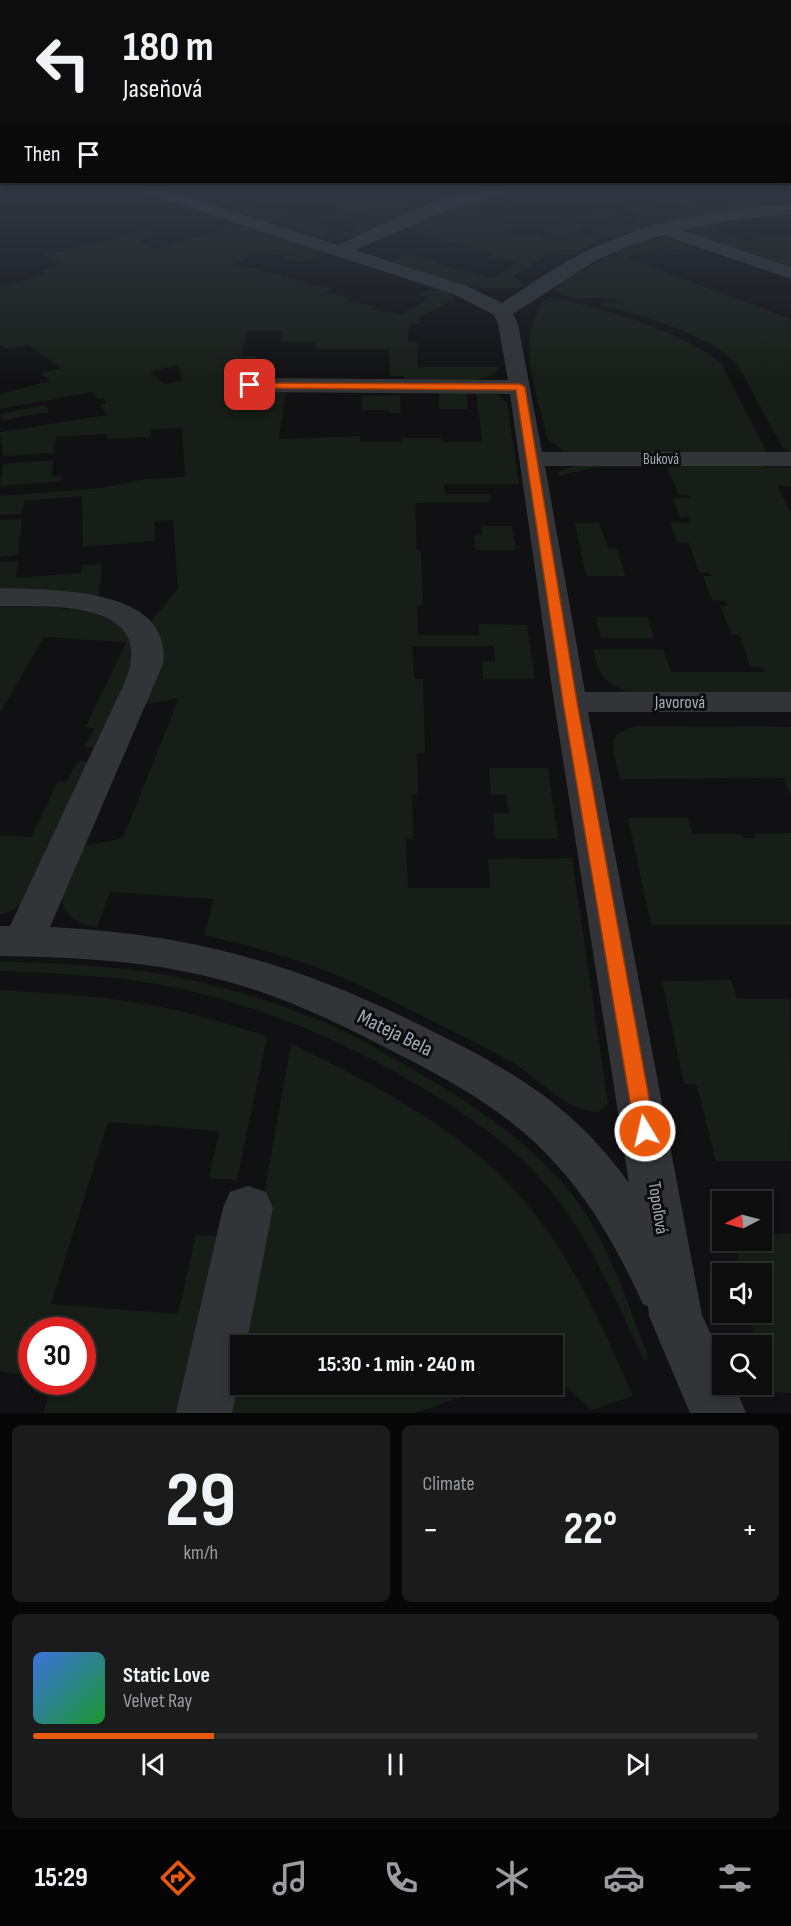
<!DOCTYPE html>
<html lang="en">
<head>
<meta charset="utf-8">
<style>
	:root { --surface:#0d0d0e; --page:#1b1b1c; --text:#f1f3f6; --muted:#9a9c9e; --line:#2d2d2e; --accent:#ea580c }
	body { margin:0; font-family:"Sofia Sans Condensed",sans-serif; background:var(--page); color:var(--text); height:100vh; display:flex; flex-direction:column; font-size:22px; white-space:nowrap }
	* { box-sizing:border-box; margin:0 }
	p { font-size:20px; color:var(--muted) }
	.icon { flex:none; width:33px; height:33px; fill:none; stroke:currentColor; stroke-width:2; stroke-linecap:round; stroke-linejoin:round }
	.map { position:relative; height:1413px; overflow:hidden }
	.side { display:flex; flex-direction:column; gap:12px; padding:12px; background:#070708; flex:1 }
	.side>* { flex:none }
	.top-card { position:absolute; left:0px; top:0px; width:792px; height:183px; box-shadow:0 3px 9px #0003,0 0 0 2px var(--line); background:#0d0d0e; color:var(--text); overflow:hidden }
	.needle { width:39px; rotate:264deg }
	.buttons { position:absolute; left:712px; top:1191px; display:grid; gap:12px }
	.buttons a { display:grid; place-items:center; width:60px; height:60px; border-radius:0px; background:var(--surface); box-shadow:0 3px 9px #0003,0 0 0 2px var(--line); font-size:30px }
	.speed { position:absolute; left:18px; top:1317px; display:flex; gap:12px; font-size:30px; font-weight:700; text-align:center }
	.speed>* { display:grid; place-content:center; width:78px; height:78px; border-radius:50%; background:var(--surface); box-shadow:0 3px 9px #0003,0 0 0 2px var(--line); line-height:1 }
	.speed .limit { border:9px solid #d22; background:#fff; color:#111 }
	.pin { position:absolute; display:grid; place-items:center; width:51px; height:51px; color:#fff; margin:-26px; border-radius:12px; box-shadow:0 3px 9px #0006 }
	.me { position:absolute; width:66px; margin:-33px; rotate:351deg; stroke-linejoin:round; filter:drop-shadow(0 0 4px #0008) }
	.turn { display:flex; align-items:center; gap:21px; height:126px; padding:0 24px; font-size:27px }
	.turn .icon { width:78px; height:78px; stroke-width:2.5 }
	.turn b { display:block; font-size:42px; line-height:51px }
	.then { display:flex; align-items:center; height:57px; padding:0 24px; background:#0003; gap:12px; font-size:22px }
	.big { font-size:45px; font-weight:700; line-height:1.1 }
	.side .widget { flex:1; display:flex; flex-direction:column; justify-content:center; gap:9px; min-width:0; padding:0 21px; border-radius:9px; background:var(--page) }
	.side .dial { align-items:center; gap:0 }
	.dial b { font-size:78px; line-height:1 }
	.song { display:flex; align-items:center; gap:18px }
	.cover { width:72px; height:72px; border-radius:9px; background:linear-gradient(135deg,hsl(220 70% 55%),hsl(130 70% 35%)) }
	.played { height:6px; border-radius:3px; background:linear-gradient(90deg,var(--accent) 25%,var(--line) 25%) }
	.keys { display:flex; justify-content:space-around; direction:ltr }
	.heat { display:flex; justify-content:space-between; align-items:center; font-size:33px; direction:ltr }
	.side .tiles { flex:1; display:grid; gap:12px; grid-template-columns:1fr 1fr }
	.widget:last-child { grid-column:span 2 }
	.trip { position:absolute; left:230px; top:1335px; width:333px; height:60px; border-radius:0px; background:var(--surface); box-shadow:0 3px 9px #0003,0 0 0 2px var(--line); font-weight:700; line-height:60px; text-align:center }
	.dock { display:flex; height:96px; justify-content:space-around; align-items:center; background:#050506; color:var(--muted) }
	.dock .icon { width:42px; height:42px }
	.dock .selected { color:var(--accent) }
	.dock b { font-size:27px; color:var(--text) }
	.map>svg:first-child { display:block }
	.green { fill:#171e17; fill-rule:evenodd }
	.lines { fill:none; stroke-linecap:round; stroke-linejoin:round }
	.minor { fill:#323438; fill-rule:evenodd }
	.route { fill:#ea580c; stroke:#983908; stroke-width:1.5 }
	.labels { text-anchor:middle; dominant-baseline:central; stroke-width:6; stroke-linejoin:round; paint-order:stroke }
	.far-street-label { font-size:15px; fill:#a1aab5; stroke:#0c0d0e }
	.street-label { font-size:18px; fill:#a1aab5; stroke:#0c0d0e }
	.near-street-label { font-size:21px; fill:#a1aab5; stroke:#0c0d0e }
</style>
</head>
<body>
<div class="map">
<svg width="791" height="1413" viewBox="0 0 791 1413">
	<rect width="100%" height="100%" fill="#111113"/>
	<path class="green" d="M0,185H60L0,196Z
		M250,185H395L372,191L425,207L352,237L328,240L359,228L348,225L367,216L335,214L343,210L330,207L311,208L320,203L305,200L288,202L296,198C285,196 275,198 265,196L273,192L261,189L243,190L253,186Z
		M398,185H436L465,194L433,204L410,197L425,192Z
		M763,185H791L788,187L791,188V204L702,214L611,237L590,229L606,224L584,217L605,211L622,217L615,220L630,225L637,222L628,219L643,215L621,207L643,202L658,207L650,209L665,214L683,207L660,200L682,194L701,199L693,202C705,206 714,205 726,201L703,194L727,188L743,193L736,195L750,200L776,195L752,188Z
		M476,197L494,204L469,210L513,227L503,229L520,236L532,234L551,241L565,237L543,229L568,222L585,228L576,231L601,240L573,255L545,256L513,276L526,286C481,298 435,275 392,261L408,254L438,261L436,263L493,278L519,263L500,258L496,260L486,258L493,253L461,249L468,245L436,241L440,238L422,234L431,229L412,225L453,210L452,204Z
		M243,205L292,216L290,217L315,222L314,224L340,229L319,237L231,209Z
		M734,219L743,222L737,224L730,222L707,227L746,241L769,234L778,237L791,233V269L695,236L688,231L691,228Z
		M236,226H246L330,253C311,262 302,264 281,259L289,255L283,253L277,256L260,252L233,265L262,268L257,270C267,273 275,272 285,274L280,277L307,282L303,284L333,288L323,293L353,297L346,301L376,306L370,309L401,314L430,298L419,295L433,287L451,294L455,300L419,317L420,324H409L408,342H417L418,367H499C493,387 423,381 404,382V376H390L389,349H316V342H280L282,331H247L241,356H256L252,376H236L232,391H286L279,439L360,436V442H401V438H442L443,442H482L476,391L497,395L507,403L519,484H444L445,494H489L490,502L415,503L417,550H421L423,605L417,606L418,635H479V624L527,625L535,679H483L482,661H495L494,646H412L414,679H423L425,753H417L418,794H412L413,839H406L408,888H490L488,859L572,858L607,1097L608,1103L599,1112C565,1112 538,1077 510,1061C466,1037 421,1015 376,993C318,964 266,950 204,935L214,899L110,892L97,928C42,915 66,885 79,847L123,838L179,698L142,705L150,622L178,589L173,520L154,521L155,541L83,547L82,496L24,501L22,514L0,515V496L100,488L146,479L185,477L182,428L151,430L150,437L107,439L106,434L56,437L54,453L3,456L0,432L107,415L100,405L106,403L103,398L98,399L92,392L0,409V394L50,381L41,374L61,368L28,345L8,350L0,345V286L47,274L40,270L61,265L43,255L125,237L122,235L145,230L157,236L139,241L155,249ZM178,365L182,381L164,384L150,372Z
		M661,238L697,245L677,250L668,247L627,258L791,319V453L783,448L737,364C704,331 643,317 599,304L618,301C598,294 575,305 553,290L573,275L607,258H625L613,253L640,242Z
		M551,298C589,303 698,337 722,365L767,452L763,455L578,454L564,451L548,440C541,412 525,361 530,334C532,322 538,311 544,300Z
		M439,391H467L468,409H439Z
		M400,395L401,414L389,413L388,410H361L362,396Z
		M45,405L49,412L3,420L0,414Z
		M53,460L52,477L62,476V481L0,486L3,464Z
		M765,464L766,467H791V486H777L791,513V695L629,692C604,683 599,675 593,649H663L671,672H765L763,667H750L741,638L739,635L731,634L721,606H728L726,601L712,600L703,576H712L710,573L699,572L689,543H677L670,523L691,522L689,517L680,518L673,498H690L688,495H679L667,467H598L557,476L561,470L581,465Z
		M22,519L18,555L0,557V520Z
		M575,523H599L608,548L618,549L625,576H586Z
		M481,526H512L516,550H476L474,535H482Z
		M18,561L16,578L81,573L82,565L102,564L99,594L96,597L0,590V562Z
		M0,602L94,612L130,630L136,655L100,748L84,747L95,728L86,727L126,642L44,637L0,713Z
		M596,617H648L654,638H601Z
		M638,726L791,727V795L784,778L620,779C614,749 601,734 638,726Z
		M78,761L93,762L25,900L14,910L0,915V835L31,837L58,782L66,783Z
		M489,768H548L558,839H495L493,813H509L506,795L491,794Z
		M628,818H688L693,834H741L744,838H756L755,834L791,833V925H651Z
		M0,961C56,964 112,965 167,975C226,987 286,1004 341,1030C372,1045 402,1063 432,1081C485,1112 537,1149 575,1198C610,1245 628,1305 649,1359L644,1360C616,1301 590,1237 547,1186C515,1148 473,1119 431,1093C348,1042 259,1004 163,985C109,975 54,974 0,971Z
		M731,980L737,999H790L791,1161H716L697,1085L684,1084L662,981Z
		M0,990C51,993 101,996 151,1005C191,1012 229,1024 267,1036L237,1180L209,1178L219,1131L108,1122L51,1304L178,1314L196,1235L224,1237L183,1413H43L54,1382H82V1330H32L31,1376L0,1371Z
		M291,1044C360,1077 428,1112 486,1162C557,1223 597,1313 633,1396L592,1410L552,1374V1346H240V1384L497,1385L415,1413H225Z
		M762,1233L791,1234V1393L766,1392L762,1374V1346L756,1345L749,1313L762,1312V1274L741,1273L734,1241L762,1240Z"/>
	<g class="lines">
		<path class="minor" d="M125,185H149L338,245C395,218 458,185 523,185L520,188L453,208L355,250L467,286L502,303C533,282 564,261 597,246C658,219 725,209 791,204V214L726,221L681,230L791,267V279L663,235L626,247L595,261L513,314L518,324L542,452H791V466H545L585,692H791V712H588L702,1315L723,1360V1384H734L746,1413H690L649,1316L648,1306L643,1304C620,1254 593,1204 555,1163C514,1117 462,1087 408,1059C350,1029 292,999 229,982C155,961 77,957 0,956V926H10L124,684C160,599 53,607 0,606V588C49,590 174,586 163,664L50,927C194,934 301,965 430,1030C513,1071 573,1105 629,1183L554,702L510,394L250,392L242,390L239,385L242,380L250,378L508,380L498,324L494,315L453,294L128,188Z
			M248,1186L266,1192L273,1208L246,1346H240V1374L232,1413H176L223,1208L230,1192Z"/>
	</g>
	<linearGradient id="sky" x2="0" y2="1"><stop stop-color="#09090a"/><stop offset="0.48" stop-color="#323844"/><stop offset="1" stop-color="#323844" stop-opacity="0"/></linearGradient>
	<rect width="791" height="383" fill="url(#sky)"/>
	<path class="route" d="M247,383L520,384L525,387L577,702L655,1131L652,1137L645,1139L638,1137L635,1131L563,702L516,390L250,388L245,385Z"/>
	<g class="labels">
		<g class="far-street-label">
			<text x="661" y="459">Buková</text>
		</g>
		<g class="street-label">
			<text x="680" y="702">Javorová</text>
			<text transform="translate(658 1208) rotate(81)">Topoľová</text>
		</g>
		<g class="near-street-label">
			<text transform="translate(395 1033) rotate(26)">Mateja Bela</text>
		</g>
	</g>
</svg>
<div class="buttons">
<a><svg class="needle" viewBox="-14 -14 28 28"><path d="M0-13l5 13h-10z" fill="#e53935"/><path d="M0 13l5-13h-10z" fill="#9a9c9e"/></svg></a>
<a><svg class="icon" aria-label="sound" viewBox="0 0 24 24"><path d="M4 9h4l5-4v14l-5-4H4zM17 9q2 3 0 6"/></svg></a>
<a><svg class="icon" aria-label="search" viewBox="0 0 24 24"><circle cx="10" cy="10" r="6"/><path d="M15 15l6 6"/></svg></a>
</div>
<div class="speed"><div class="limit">30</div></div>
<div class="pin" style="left:250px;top:385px;background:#d93025"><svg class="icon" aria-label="arrive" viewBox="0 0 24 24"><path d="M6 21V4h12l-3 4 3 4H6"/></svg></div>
<svg class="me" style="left:645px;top:1131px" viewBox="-20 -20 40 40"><circle r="17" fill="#ea580c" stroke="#fff" stroke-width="3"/><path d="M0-11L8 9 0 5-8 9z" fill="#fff"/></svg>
<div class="trip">15:30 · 1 min · 240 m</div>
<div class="top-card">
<div class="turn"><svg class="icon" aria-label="left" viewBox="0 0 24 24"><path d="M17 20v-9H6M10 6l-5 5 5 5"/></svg><div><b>180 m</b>Jaseňová</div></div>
<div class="then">Then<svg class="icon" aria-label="arrive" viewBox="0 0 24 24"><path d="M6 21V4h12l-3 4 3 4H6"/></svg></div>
</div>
</div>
<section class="side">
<div class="tiles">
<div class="widget dial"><b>29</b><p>km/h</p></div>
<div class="widget"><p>Climate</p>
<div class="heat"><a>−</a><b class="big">22°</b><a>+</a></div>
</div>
<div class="widget">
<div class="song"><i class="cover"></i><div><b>Static Love</b><p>Velvet Ray</p></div></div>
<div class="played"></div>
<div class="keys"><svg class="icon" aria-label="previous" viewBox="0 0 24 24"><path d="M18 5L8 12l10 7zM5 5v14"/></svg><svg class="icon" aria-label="pause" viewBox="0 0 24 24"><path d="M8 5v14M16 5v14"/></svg><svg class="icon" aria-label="next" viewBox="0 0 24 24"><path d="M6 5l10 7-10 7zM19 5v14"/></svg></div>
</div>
</div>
</section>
<nav class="dock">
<b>15:29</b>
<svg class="icon selected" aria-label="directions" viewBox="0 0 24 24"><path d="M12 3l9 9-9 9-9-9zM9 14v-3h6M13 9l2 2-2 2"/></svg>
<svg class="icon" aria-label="music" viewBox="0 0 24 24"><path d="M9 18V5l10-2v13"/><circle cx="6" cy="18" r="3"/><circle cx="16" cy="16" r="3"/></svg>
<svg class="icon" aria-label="phone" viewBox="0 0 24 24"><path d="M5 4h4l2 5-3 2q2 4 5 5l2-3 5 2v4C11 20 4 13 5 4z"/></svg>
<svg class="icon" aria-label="climate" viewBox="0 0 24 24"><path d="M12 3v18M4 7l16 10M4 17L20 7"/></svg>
<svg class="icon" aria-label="car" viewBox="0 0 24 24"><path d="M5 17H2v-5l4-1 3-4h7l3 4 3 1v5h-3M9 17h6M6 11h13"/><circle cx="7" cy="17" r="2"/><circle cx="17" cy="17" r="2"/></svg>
<svg class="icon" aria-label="filters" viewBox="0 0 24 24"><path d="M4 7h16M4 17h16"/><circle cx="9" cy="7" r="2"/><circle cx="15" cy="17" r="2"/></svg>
</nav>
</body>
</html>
